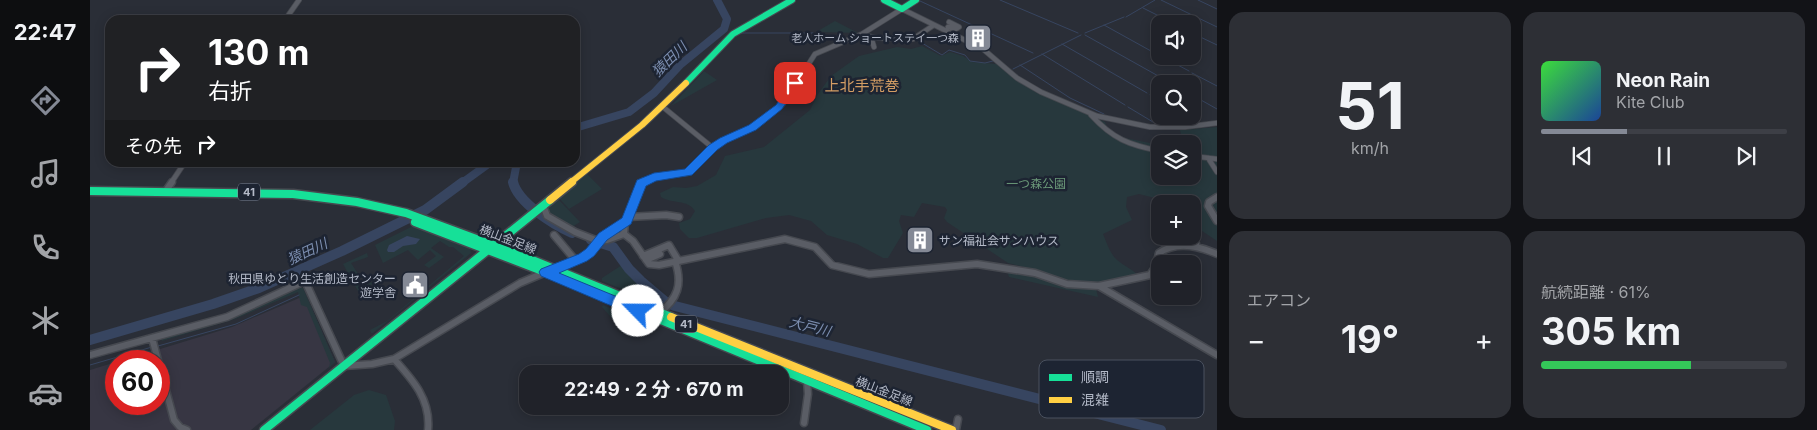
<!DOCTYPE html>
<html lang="ja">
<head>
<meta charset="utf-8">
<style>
	:root { --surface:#202229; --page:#2d2f35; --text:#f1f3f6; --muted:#a2a4a8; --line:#3d3f46; --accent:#848995 }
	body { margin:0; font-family:Inter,"Noto Sans JP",sans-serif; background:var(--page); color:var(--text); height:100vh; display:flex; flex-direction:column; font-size:19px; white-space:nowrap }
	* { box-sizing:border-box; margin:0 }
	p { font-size:16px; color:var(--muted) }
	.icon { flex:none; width:28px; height:28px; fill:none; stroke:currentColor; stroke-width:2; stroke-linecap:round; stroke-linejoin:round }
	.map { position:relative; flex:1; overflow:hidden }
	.sheet { display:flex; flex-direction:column; gap:12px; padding:12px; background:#121317; width:600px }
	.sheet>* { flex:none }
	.top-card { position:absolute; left:15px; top:15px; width:475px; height:152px; border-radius:15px; box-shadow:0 2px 12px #0003,0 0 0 1px var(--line); background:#202124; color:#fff; overflow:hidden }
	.fabs { position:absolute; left:1061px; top:15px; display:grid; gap:10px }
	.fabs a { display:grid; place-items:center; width:50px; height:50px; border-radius:10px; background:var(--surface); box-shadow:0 2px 12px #0003,0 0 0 1px var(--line); font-size:25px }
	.speed { position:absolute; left:15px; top:350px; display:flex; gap:10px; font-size:25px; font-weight:700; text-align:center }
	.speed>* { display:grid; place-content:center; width:65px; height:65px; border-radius:50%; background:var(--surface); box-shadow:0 2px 12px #0003,0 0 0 1px var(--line); line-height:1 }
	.speed .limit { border:8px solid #d22; background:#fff; color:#111 }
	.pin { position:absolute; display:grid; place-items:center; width:42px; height:42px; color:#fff; margin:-21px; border-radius:10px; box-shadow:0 2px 8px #0006 }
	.me { position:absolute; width:55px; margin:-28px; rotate:293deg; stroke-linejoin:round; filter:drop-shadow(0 0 4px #0008) }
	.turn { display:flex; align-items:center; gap:18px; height:105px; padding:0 20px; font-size:22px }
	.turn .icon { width:65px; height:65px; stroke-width:2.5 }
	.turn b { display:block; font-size:35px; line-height:42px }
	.then { display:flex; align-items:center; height:48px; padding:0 20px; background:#0003; gap:10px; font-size:19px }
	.big { font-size:38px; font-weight:700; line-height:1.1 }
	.sheet .widget { flex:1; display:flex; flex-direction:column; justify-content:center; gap:8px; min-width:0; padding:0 18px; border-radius:15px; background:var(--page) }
	.sheet .dial { align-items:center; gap:0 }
	.dial b { font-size:65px; line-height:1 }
	.song { display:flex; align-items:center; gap:15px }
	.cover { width:60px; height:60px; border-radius:8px; background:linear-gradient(135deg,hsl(120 70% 55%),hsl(220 70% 35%)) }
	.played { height:5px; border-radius:2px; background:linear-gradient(90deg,var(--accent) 35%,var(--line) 35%) }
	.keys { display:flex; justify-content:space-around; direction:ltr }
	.heat { display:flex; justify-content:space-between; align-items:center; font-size:28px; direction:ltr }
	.charge { height:8px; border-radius:4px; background:linear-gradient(90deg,#34c759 61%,var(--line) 0) }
	.sheet .tiles { flex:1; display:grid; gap:12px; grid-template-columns:repeat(2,1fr) }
	.trip { position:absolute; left:429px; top:365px; width:270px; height:50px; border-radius:15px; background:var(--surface); box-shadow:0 2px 12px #0003,0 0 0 1px var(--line); font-weight:700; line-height:50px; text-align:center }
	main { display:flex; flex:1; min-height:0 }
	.tab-bar { display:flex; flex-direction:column; width:90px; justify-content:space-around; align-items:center; background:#0d0e10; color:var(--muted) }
	.tab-bar .icon { width:35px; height:35px }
	.tab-bar .current { color:var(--accent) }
	.tab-bar b { font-size:22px; color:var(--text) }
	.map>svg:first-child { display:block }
	.medical { fill:#373643 }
	.green { fill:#27383d }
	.water { fill:#374560 }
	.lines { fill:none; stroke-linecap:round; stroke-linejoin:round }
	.stream { stroke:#374560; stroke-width:1 }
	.river-far1 { stroke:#374560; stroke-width:8 }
	.river { stroke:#374560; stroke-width:10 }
	.street-far1-casing { stroke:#464950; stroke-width:6 }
	.street-casing { stroke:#464950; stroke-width:9 }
	.fast-far1-casing { stroke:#464950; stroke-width:8 }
	.fast-casing { stroke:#464950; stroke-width:11 }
	.slow-far1-casing { stroke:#464950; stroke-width:8 }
	.slow-casing { stroke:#464950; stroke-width:11 }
	.street-far1 { stroke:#5a5d65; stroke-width:4.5 }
	.street { stroke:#5a5d65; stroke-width:6 }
	.fast-far1 { stroke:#16e098; stroke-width:6 }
	.fast { stroke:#16e098; stroke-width:8 }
	.slow-far1 { stroke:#ffcf43; stroke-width:6 }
	.slow { stroke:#ffcf43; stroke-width:8 }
	.route { fill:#1a73e8; stroke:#114b97 }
	.labels { text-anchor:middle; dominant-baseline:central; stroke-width:5; stroke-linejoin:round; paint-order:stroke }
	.far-poi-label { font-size:11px; fill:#b4bac8; stroke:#1d2432; text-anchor:end }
	.shield { fill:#1d2432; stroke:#878d9b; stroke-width:1 }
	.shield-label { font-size:11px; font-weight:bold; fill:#b4bac8 }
	.park-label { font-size:12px; fill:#6b9979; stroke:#1d2432 }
	.street-label { font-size:12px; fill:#b4bac8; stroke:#1d2432 }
	.poi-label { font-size:12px; fill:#b4bac8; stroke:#1d2432; text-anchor:start }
	.water-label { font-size:14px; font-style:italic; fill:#7c8eb0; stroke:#1d2432 }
	.quarter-label { font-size:15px; fill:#d39d64; stroke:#1d2432 }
	.key { fill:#1d2432; stroke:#4a515f; stroke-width:1 }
	.key-label { font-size:14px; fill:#b4bac8 }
</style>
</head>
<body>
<main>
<nav class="tab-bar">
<b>22:47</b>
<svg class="icon current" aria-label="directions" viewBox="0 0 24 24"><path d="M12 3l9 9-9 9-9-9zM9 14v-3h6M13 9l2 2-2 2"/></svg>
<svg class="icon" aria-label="music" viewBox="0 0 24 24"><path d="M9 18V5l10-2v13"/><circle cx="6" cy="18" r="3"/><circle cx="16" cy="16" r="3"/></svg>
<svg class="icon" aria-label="phone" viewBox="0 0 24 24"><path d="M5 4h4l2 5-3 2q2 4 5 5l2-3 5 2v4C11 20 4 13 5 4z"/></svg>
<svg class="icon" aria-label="climate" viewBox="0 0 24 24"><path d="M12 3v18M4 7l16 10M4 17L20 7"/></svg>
<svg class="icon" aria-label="car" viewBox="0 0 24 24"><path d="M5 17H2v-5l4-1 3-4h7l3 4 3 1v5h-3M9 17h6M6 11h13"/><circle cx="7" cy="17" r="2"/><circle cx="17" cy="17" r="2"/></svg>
</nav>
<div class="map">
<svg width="1127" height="430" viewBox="0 0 1127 430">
	<rect width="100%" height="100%" fill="#2a2e37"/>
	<path class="medical" d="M216,295L245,362L161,430H0V370L26,362V404H69V361H31L142,327Z"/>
	<path class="green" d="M745,21L768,33L726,32Z
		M832,46L851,56L860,52L873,56L882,62L906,64L923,77L956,96L1015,122L1020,135L1070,145V176H1102V144H1093L1090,130L1127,127V241L1103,225L1102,204H1074L1065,198L1049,194L1037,197L1036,207L1042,220L1013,234C1017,243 1020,254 1027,260C1034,266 1042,269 1048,275L1008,283H979L947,270L918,263L857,222L854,218L857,210L855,207L832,203L824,217L811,215L809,221L813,233L798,258H793L767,244L737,235L721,221L699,215L676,218L607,238H599L590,229L589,223L600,219L605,211C598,199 581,204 571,197L570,193L583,187L596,188L607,186L626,175L635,156L674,147L720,110L728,94L741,76L769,56L807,47L821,49Z
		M614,71L627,80L581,106Z
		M497,174L512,189L479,209L468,197Z
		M468,199L490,222L482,227L459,214L458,208Z
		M323,226L380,248L381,253L283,333H281L280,330L297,321L374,256L363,247H359L350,241L341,248L354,257L339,268L334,265L346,256L340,250L328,260L318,250L293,263L285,245Z
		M277,253L278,257L261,263L270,277L266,279L270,288L294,276L295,278L268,291L253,264Z
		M532,265L573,304V305L512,281V278Z
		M917,271L943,274L986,288L1006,289L1008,297L919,277Z
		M210,287L213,288L245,362L239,368L240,363L217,307L211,305L208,292L145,319L72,341L71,338L145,316Z
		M513,305L551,321L550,322L535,333L512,307Z
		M279,390L296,395L305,421L304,430H220L264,395Z"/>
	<path class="water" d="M317,236L330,239L326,244L313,246L304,252H298L297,250L299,245Z"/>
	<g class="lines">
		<path class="stream" d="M910,0L988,33
			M1071,0L1127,27
			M1108,0L1127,9
			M830,1L943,53
			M1053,8L1085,24
			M1036,17L1065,0
			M1014,25L1070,56
			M651,33H723
			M995,33L1034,17
			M1102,33L1127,45
			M995,35L1079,82
			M827,40L852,55L859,50L875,55L880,61L895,63L903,61
			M972,44L1057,93
			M952,54L1035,105
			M1071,56L1099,71
			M930,65L980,98L1014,114
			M923,69L991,35
			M1102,73L1127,86
			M1060,95L1070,101
			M1102,95L1127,109
			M1038,107L1068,125
			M1096,116L1108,123
			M68,346L146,324L209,295
			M0,365L62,347"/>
		<path class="river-far1" d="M485,128L539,112L564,93L590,65L634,29L637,19L627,0
			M372,183L401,162
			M423,183L427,162"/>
		<path class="river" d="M423,182C428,203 464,225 482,233
			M501,240L523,247L539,269L551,281L577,303L585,306L1071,430
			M0,340L123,304L169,288L252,251L335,210L373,182"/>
		<g class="street-far1-casing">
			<path id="street-far1" d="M195,20L209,0
				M858,27L866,29L869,27L859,22
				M771,35L788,38L823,39L844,25
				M781,37L784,47
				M573,107L623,148
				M1001,115C1023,139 1039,145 1070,151
				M1102,156L1127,159
				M1118,158L1127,172
				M81,183L95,162
				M551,183L565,177L599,173L623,148L633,141L662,128L693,104L725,54L772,34L812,9L893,49L927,78L951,92L1007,116L1060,127H1095L1127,123"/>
		</g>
		<g class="street-casing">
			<path id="street" d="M75,192L82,182
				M1127,197L1119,202L1118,206L1127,221
				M453,205L457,216L485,232L508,241L517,240L534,234
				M538,217L576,215L589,217
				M535,222L534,234L543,241L559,264L569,265L695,239L725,247L742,265L779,274L887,264L945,273L977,284L1009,286L1060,275L1066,266L1069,253C1086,241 1109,246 1127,254
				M464,235L486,261
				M1099,236L1106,244L1105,247
				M553,256L579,245L588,260
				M556,260L570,254
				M467,269L493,258L500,253L513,237L537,221L553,182
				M1009,286L1127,355
				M568,314C588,299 593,284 585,261
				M62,338L84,420L90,427L97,430
				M0,355L137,317L215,281L254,366L282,364L304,359L430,283L456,272
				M304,359C323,380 341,400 338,430
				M714,423L718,394L717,381
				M866,430L868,419"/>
		</g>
		<g class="fast-far1-casing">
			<path id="fast-far1" d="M794,0L812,9L826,0
				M596,83L643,34L702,0"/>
		</g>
		<g class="fast-casing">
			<path id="fast" d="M0,191L203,194L267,202L316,213L435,257L581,317
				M325,222L455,272L837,430
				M174,430L460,200"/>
		</g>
		<g class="slow-far1-casing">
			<path id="slow-far1" d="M480,183L552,125L596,83"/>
		</g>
		<g class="slow-casing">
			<path id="slow" d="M460,200L482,182
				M581,317L862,430"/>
		</g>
		<use href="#street-far1" class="street-far1"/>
		<use href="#street" class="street"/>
		<use href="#fast-far1" class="fast-far1"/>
		<use href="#fast" class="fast"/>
		<use href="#slow-far1" class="slow-far1"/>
		<use href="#slow" class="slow"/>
	</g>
	<path class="route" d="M705,80L710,83L692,109L666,130L637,143L627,150L602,175L566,181L556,186L541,224L517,240L504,256L497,261L469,273L552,307L554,311L552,315L548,317L543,315L451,276L449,272L451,269L489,254L496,249L509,233L532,218L547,180L564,173L595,169L619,145L630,138L659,125L686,105L702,81Z"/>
	<defs>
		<g id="building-square" transform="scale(1.4375)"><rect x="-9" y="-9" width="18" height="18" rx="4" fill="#848995" stroke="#1d2432"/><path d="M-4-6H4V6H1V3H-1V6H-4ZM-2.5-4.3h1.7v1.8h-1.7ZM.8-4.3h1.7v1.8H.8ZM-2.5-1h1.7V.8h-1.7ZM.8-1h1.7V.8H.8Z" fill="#fff"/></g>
		<g id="civic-square" transform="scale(1.4375)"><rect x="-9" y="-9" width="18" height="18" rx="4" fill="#848995" stroke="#1d2432"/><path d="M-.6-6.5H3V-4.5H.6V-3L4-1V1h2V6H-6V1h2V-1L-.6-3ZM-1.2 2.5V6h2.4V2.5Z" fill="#fff"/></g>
	</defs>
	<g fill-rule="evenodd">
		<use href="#building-square" x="888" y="38"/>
		<use href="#building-square" x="830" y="240"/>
		<use href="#civic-square" x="325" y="285"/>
	</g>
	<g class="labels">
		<g class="far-poi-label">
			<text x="869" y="38">老人ホーム ショートステイ一つ森</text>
		</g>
		<g class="shield">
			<rect x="148" y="183.5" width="22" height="17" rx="4"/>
			<rect x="585" y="315.5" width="22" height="17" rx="4"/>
		</g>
		<g class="shield-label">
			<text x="159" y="192">41</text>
			<text x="596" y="324">41</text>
		</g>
		<g class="park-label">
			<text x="946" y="183">一つ森公園</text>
		</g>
		<g class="street-label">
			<text transform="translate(418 239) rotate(21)">横山金足線</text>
			<text transform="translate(794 391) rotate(21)">横山金足線</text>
		</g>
		<g class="poi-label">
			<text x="849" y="240">サン福祉会サンハウス</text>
			<text x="306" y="278" text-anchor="end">秋田県ゆとり生活創造センター<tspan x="306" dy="14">遊学舎</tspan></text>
		</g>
		<g class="water-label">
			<text transform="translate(579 59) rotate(-44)">猿田川</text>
			<text transform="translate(217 251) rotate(-25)">猿田川</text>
			<text transform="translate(720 326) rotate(14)">大戸川</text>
		</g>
		<g class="quarter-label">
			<text x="772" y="85">上北手荒巻</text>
		</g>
	</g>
	<rect x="949" y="360" width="165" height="58" rx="8" class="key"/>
	<rect x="959" y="374" width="23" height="7" fill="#16e098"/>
	<rect x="959" y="397" width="23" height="6" fill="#ffcf43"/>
	<g class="key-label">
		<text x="991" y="382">順調</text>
		<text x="991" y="405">混雑</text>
	</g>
</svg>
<div class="fabs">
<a><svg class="icon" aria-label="sound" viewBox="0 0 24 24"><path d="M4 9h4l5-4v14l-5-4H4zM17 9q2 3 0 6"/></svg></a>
<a><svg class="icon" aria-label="search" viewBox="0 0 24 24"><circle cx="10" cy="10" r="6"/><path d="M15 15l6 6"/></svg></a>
<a><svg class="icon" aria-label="layers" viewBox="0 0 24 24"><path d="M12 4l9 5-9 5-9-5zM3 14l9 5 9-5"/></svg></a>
<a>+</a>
<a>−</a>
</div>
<div class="speed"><div class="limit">60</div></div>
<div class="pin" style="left:705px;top:83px;background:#d93025"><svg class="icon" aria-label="arrive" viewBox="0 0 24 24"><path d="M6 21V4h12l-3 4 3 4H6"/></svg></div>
<svg class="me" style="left:548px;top:311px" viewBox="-20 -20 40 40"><circle r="19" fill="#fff"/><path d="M0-13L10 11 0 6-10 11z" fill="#1a73e8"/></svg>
<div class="trip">22:49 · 2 分 · 670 m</div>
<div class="top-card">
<div class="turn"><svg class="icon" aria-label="right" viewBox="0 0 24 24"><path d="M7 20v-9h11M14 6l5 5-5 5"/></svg><div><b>130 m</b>右折</div></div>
<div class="then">その先<svg class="icon" aria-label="right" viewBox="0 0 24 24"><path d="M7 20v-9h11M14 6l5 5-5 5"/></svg></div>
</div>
</div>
<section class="sheet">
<div class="tiles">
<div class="widget dial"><b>51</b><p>km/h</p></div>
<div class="widget">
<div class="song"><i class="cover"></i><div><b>Neon Rain</b><p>Kite Club</p></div></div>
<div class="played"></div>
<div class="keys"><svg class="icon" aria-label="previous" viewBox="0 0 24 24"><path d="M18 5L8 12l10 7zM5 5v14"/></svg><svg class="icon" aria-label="pause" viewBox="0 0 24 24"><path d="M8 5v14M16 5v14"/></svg><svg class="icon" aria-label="next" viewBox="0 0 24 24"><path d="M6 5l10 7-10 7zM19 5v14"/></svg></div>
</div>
<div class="widget"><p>エアコン</p>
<div class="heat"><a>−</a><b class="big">19°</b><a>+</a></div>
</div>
<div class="widget"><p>航続距離 · 61%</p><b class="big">305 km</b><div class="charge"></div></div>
</div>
</section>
</main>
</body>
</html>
